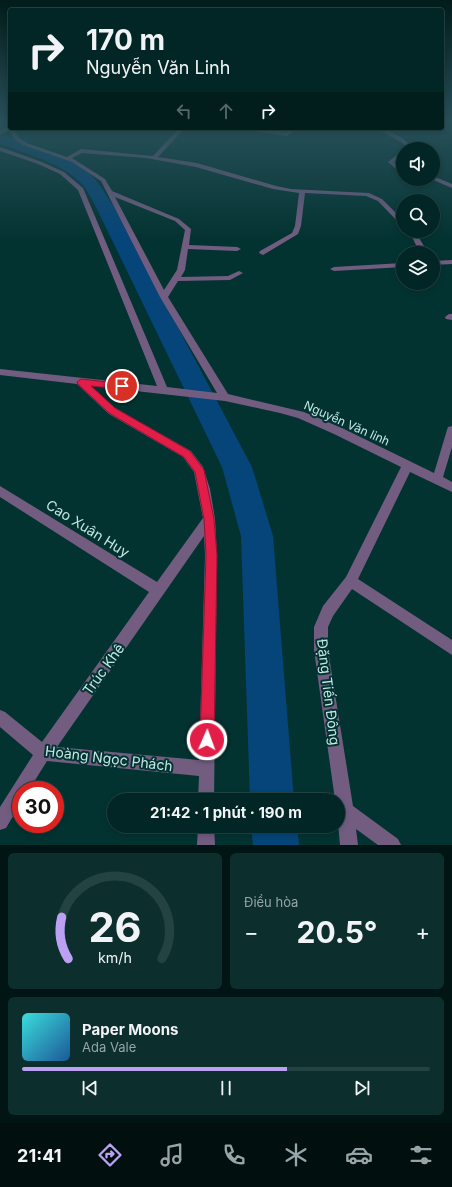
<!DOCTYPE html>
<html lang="vi">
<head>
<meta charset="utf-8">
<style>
	:root { --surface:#022625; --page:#0c2e2d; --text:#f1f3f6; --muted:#96a5a7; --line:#234342; --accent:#bca0f2 }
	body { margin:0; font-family:Inter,sans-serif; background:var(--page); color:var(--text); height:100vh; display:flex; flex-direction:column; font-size:15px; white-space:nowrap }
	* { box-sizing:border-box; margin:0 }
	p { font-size:13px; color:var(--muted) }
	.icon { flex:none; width:22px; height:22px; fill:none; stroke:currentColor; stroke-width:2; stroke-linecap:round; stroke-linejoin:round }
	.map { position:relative; height:845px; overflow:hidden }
	.details { display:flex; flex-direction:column; gap:8px; padding:8px; background:#011514; flex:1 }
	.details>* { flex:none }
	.guide { position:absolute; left:8px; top:8px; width:436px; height:122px; border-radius:4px; box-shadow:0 2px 6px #0003,0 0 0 1px var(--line); background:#022625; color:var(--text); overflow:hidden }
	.buttons { position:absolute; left:396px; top:142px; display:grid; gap:8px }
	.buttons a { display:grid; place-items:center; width:44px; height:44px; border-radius:50%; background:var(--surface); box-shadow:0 2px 6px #0003,0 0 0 1px var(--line); font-size:20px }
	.speed { position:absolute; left:12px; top:781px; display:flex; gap:8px; font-size:20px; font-weight:700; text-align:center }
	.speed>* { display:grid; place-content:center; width:52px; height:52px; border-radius:50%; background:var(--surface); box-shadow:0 2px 6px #0003,0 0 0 1px var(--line); line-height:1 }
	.speed .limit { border:6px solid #d22; background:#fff; color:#111 }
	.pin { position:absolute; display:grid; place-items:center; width:34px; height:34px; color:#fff; margin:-17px; border:2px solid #fff; border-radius:50%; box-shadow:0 1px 4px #0007 }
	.me { position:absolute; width:44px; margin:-22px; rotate:2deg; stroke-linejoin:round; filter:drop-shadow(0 0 3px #0008) }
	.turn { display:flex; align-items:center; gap:14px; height:84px; padding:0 12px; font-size:18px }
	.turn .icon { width:52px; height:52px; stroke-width:2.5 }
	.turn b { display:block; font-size:28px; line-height:34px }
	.lanes { display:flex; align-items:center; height:38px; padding:0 12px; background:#0003; justify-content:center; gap:20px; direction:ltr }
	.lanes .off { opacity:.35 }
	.big { font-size:30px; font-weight:700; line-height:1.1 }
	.details .card { flex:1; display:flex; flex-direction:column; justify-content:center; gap:6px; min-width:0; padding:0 14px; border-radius:6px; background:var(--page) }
	.details .dial { align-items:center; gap:0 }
	.dial svg { height:104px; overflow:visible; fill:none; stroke:var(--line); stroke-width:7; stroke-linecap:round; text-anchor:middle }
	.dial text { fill:var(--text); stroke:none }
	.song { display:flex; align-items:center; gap:12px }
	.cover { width:48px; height:48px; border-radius:6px; background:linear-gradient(135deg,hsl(180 70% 55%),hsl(210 70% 35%)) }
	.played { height:4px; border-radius:2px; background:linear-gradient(90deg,var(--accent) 65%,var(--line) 65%) }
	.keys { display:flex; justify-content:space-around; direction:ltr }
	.heat { display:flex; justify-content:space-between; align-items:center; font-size:22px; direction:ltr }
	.details .tiles { flex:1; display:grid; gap:8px; grid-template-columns:1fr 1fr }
	.card:last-child { grid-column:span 2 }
	.trip { position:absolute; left:107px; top:793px; width:238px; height:40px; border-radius:20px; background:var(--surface); box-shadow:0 2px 6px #0003,0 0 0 1px var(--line); font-weight:700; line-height:40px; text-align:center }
	.dock { display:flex; height:64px; justify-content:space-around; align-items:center; background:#010f0f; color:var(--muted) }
	.dock .icon { width:28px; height:28px }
	.dock .active { color:var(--accent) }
	.dock b { font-size:18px; color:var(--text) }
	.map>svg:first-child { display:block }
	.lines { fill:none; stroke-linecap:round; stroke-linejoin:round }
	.river { fill:#05457a; fill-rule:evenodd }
	.minor { fill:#725d81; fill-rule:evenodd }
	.route { fill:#e11d48; stroke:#92132f }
	.labels { text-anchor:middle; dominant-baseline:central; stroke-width:4; stroke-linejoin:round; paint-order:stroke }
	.street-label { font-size:12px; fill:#c2e8e5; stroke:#033331 }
	.near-street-label { font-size:14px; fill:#c2e8e5; stroke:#033331 }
</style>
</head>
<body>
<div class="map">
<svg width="452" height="845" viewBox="0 0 452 845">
	<rect width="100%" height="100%" fill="#033331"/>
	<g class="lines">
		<path class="river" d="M0,136L7,137C35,147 71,155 93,177C101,185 106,196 113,205L252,467L273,536L294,800H250L241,536L222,467L95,205C91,198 87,190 82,184C61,162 27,154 0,144Z
			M251,826H297L299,845H253Z"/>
		<path class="minor" d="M10,125V128H13L19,138L27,143L67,157L81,149L153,156L179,128H185L158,157L197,163L276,186L291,189L369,193L382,199L403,220V226L401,225L378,201L366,196L305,193L301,226L298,234L263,255L259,253L260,251L292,233L295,226L299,193L273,189L196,167L146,158L82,153L72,158L105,179L112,191L179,219L191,229L189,245L237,247L241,249L237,251L188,249L185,270L181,277L228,276L239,271L243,273L230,280L178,281L168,297L228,394L304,412L342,428L434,473L447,430L448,427L452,426V447L443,477L452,482V492L410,472L358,579L452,640V655L352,589L333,616L328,627V650L353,806L398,839L401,845H378L356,829L358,845H340L338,823V800H335L314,650V627L323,606L346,577L401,467L334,434L298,418L280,413L225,401L91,386L115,408L191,451L203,467L210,489L215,519L217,555L214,800H198L199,776L47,761L29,790H21V803L6,828L0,830V807L33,755L0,727V710L5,712L42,742L149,592L0,497V486L157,582L203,518L194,472L183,457L109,414L77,384L0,375V369L157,386L78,190L60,174L38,164L0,151V147L42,162L64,172L83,188L167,387L217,393L160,297L101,181L72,162L23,145L15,140L9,130L0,135V131ZM115,197L175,221L185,230L177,270L164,290ZM204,536L205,555L199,760L57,747Z
			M254,128L286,132L288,128H294L292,132L287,136L252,131V129Z
			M376,128C387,128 406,138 411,147L409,149H403L405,147L404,144Z
			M403,150V155L394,162L399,166H403V170L395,168L388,162Z
			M433,176L452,184V188L431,179H433Z
			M409,231H415L428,253H420Z
			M452,260V264L433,265V261Z
			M403,263V267L334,271L330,269L334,267Z
			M449,314H452V320L446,319L445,317Z
			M198,826H214L215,845H197Z"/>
	</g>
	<linearGradient id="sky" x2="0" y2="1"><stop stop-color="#021c1b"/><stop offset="0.51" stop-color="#28505a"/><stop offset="1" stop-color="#28505a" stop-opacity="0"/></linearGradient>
	<rect width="452" height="239" fill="url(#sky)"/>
	<path class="route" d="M81,379L125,384L127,386L122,389L91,386L115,408L190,451L204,470L214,519L217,555L214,740L212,745L207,747L202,745L200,740L206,555L204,519L195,472L184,457L109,413L78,384L77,382Z"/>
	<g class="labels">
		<g class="street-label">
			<text transform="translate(347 423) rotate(24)">Nguyễn Văn linh</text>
		</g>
		<g class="near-street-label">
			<text transform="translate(88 528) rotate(32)">Cao Xuân Huy</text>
			<text transform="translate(103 669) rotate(-54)">Trúc Khê</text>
			<text transform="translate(329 692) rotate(83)">Đặng Tiến Đông</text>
			<text transform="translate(109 758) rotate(7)">Hoàng Ngọc Phách</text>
		</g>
	</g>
</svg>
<div class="buttons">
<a><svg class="icon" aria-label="sound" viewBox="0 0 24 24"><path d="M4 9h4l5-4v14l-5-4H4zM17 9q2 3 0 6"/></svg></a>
<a><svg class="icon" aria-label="search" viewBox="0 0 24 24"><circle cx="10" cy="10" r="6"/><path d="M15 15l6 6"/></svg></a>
<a><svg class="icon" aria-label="layers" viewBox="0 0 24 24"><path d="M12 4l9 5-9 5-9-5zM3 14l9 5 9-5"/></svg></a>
</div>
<div class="speed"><div class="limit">30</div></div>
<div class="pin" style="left:122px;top:386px;background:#d93025"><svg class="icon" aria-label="arrive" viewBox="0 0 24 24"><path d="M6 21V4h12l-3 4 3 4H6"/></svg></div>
<svg class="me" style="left:207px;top:740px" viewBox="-20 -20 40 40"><circle r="17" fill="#e11d48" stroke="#fff" stroke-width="3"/><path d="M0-11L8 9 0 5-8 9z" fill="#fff"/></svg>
<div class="trip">21:42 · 1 phút · 190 m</div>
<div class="guide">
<div class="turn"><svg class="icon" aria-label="right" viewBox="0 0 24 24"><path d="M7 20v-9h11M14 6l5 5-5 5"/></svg><div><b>170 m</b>Nguyễn Văn Linh</div></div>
<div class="lanes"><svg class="icon off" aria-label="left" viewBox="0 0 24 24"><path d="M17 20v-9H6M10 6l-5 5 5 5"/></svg><svg class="icon off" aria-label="ahead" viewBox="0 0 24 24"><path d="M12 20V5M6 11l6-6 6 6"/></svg><svg class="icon" aria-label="right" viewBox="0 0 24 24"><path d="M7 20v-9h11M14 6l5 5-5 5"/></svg></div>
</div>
</div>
<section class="details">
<div class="tiles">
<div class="card dial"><svg viewBox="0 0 100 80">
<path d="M14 69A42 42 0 1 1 86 69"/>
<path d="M14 69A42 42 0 0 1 9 37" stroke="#bca0f2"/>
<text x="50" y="56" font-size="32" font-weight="700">26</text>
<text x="50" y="72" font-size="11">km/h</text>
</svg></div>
<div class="card"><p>Điều hòa</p>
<div class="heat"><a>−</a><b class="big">20.5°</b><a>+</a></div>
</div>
<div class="card">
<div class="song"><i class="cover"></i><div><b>Paper Moons</b><p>Ada Vale</p></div></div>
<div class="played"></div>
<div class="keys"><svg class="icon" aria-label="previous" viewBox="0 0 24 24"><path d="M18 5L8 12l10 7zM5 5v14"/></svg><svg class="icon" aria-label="pause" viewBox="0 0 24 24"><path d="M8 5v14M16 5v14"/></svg><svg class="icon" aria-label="next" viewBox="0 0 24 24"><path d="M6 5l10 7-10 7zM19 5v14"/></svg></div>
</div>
</div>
</section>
<nav class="dock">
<b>21:41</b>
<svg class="icon active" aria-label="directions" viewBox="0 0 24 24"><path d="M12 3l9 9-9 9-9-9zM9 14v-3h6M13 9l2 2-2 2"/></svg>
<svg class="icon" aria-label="music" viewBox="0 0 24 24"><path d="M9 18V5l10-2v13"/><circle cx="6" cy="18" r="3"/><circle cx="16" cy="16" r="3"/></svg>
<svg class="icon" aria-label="phone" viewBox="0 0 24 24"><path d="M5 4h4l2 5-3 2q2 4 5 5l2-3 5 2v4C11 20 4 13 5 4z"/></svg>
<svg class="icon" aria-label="climate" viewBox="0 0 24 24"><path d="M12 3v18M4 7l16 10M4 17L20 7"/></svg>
<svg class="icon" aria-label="car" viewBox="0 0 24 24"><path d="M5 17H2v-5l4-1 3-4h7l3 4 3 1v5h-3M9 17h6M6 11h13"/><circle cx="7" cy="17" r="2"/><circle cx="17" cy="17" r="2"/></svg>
<svg class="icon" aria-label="filters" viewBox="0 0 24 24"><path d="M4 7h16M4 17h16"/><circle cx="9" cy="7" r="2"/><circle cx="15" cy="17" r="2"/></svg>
</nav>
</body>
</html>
